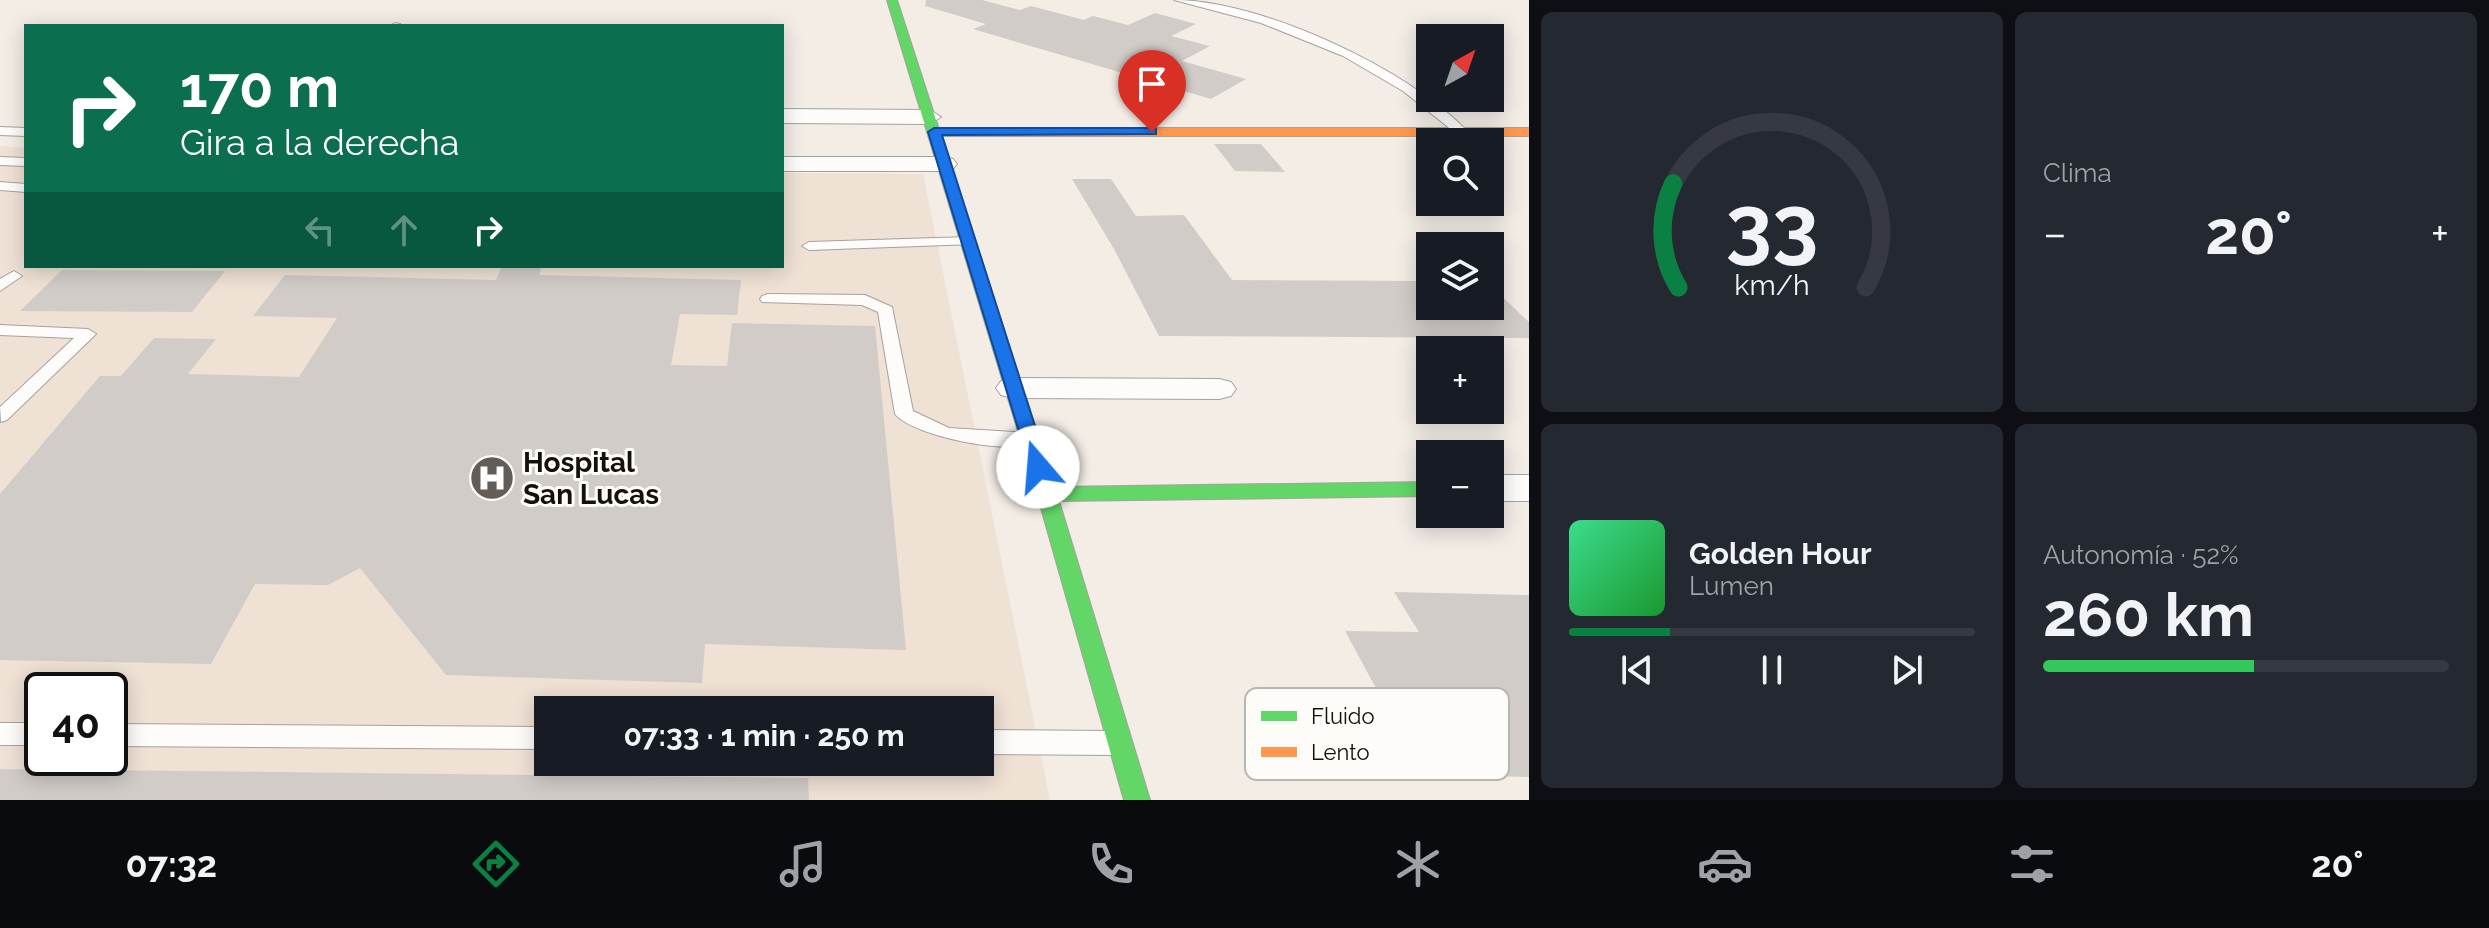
<!DOCTYPE html>
<html lang="es">
<head>
<meta charset="utf-8">
<style>
	:root { --surface:#171b24; --page:#242831; --text:#f1f3f6; --muted:#9ea1a6; --line:#363941; --accent:#0b8043 }
	body { margin:0; font-family:Raleway,sans-serif; background:var(--page); color:var(--text); height:100vh; display:flex; flex-direction:column; font-size:30px; white-space:nowrap }
	* { box-sizing:border-box; margin:0 }
	p { font-size:26px; color:var(--muted) }
	.icon { flex:none; width:44px; height:44px; fill:none; stroke:currentColor; stroke-width:2; stroke-linecap:round; stroke-linejoin:round }
	.map { position:relative; flex:1; overflow:hidden }
	.panel { display:flex; flex-direction:column; gap:12px; padding:12px; background:#0d0f14; width:960px }
	.panel>* { flex:none }
	.guide { position:absolute; left:24px; top:24px; width:760px; height:244px; border-radius:0px; box-shadow:0 4px 20px #0003; background:#0b6e4f; color:#fff; overflow:hidden }
	.needle { width:52px; rotate:40deg }
	.controls { position:absolute; left:1416px; top:24px; display:grid; gap:16px }
	.controls a { display:grid; place-items:center; width:88px; height:88px; border-radius:0px; background:var(--surface); box-shadow:0 4px 20px #0003; font-size:40px }
	.speed { position:absolute; left:24px; top:672px; display:flex; gap:16px; font-size:40px; font-weight:700; text-align:center }
	.speed>* { display:grid; place-content:center; width:104px; height:104px; border-radius:50%; background:var(--surface); box-shadow:0 4px 20px #0003; line-height:1 }
	.speed .limit { border:4px solid #111; border-radius:12px; background:#fff; color:#111 }
	.pin { position:absolute; display:grid; place-items:center; width:68px; height:68px; color:#fff; margin:-82px -34px; border-radius:50% 50% 50% 0; rotate:-45deg; box-shadow:0 0 8px #0007 }
	.pin .icon { rotate:45deg }
	.me { position:absolute; width:88px; margin:-44px; rotate:342deg; stroke-linejoin:round; filter:drop-shadow(0 0 6px #0008) }
	.turn { display:flex; align-items:center; gap:28px; height:168px; padding:0 24px; font-size:36px }
	.turn .icon { width:104px; height:104px; stroke-width:2.5 }
	.turn b { display:block; font-size:56px; line-height:68px }
	.lanes { display:flex; align-items:center; height:76px; padding:0 24px; background:#0003; justify-content:center; gap:40px; direction:ltr }
	.lanes .off { opacity:.35 }
	.big { font-size:60px; font-weight:700; line-height:1.1 }
	.panel .card { flex:1; display:flex; flex-direction:column; justify-content:center; gap:12px; min-width:0; padding:0 28px; border-radius:12px; background:var(--page) }
	.panel .dial { align-items:center; gap:0 }
	.dial svg { height:208px; overflow:visible; fill:none; stroke:var(--line); stroke-width:7; stroke-linecap:round; text-anchor:middle }
	.dial text { fill:var(--text); stroke:none }
	.song { display:flex; align-items:center; gap:24px }
	.cover { width:96px; height:96px; border-radius:12px; background:linear-gradient(135deg,hsl(150 70% 55%),hsl(130 70% 35%)) }
	.played { height:8px; border-radius:4px; background:linear-gradient(90deg,var(--accent) 25%,var(--line) 25%) }
	.keys { display:flex; justify-content:space-around; direction:ltr }
	.heat { display:flex; justify-content:space-between; align-items:center; font-size:44px; direction:ltr }
	.charge { height:12px; border-radius:6px; background:linear-gradient(90deg,#34c759 52%,var(--line) 0) }
	.panel .tiles { flex:1; display:grid; gap:12px; grid-template-columns:repeat(2,1fr) }
	.trip { position:absolute; left:534px; top:696px; width:460px; height:80px; border-radius:0px; background:var(--surface); box-shadow:0 4px 20px #0003; font-weight:700; line-height:80px; text-align:center }
	.tabs { display:flex; height:128px; justify-content:space-around; align-items:center; background:#090b0e; color:var(--muted) }
	.tabs .icon { width:56px; height:56px }
	.tabs .on { color:var(--accent) }
	.tabs b { font-size:36px; color:var(--text) }
	main { display:flex; flex:1; min-height:0 }
	.map>svg:first-child { display:block }
	.built { fill:#efe1d4; fill-rule:evenodd }
	.building { fill:#d2ccc8 }
	.lines { fill:none; stroke-linecap:round; stroke-linejoin:round }
	.lane-casing { stroke:#a6a19c; stroke-width:2 }
	.street-casing { stroke:#a6a19c; stroke-width:2 }
	.fast-casing { stroke:#a6a19c; stroke-width:2 }
	.slow-casing { stroke:#a6a19c; stroke-width:2 }
	.lane { fill:#fdfcfb; fill-rule:evenodd }
	.street { fill:#fdfcfb; fill-rule:evenodd }
	.fast { fill:#63d668; fill-rule:evenodd }
	.slow { fill:#ff974d; fill-rule:evenodd }
	.route { fill:#1a73e8; stroke:#114b97; stroke-width:2 }
	.labels { text-anchor:middle; dominant-baseline:central; stroke-width:6; stroke-linejoin:round; paint-order:stroke }
	.poi-label { font-size:28px; font-weight:bold; fill:#14100c; stroke:#fefcf9; text-anchor:start }
	.key { fill:#fefcf9; stroke:#b8b5b2; stroke-width:2 }
	.key-label { font-size:22px; fill:#14100c }
</style>
</head>
<body>
<main>
<div class="map">
<svg width="1529" height="800" viewBox="0 0 1529 800">
	<rect width="100%" height="100%" fill="#f4ede6"/>
	<path class="built" d="M0,146L26,148V266H782V173L923,174L1050,800H0ZM42,690H110V758H42ZM548,710H980V762H548Z"/>
	<path class="building" d="M926,0H982L1020,10L1031,6L1084,20L1093,16L1128,25L1155,13L1196,24L1171,36L1210,46L1182,61L1246,79L1211,99L973,29L986,24L925,6Z
		M1214,144H1261L1285,172L1235,171Z
		M1072,179H1111L1136,216L1184,215L1232,280L1430,281V306H1490V285L1529,322V338L1159,336L1114,249Z
		M502,266H542L539,275L741,280L737,315L680,314L671,365L727,366L732,323L875,326L906,650L705,644L702,683L446,675L360,568L328,585L255,584L211,664L0,660V494L100,376H121L154,338L216,339L188,374L299,377L337,318L253,316L285,275L496,280Z
		M62,270L225,271L192,312L20,311Z
		M1394,592L1529,595V777L1461,775L1420,704L1384,703L1345,631L1419,632Z
		M0,769L808,778L809,800H0Z"/>
	<g class="lines">
		<g class="lane-casing">
			<path id="lane" d="M1174,0C1261,0 1409,69 1468,132L1458,135L1403,91L1343,56L1261,23Z
				M395,23L400,24L402,26H390Z
				M0,127L26,128V136L0,135Z
				M0,157L26,158V166L0,165Z
				M0,182L26,184V192L0,190Z
				M969,237L974,238V244L809,250L802,246L809,242Z
				M14,271L22,276L0,291V279Z
				M768,294L865,295L892,307L913,411L949,428L1029,433L1038,439C1021,459 912,436 895,414L878,312L862,305L762,302L760,299L762,296Z
				M0,325L88,329L96,334L7,420L1,422L0,407L74,338L0,335Z
				M0,723H42V745H0Z
				M110,724L548,727V749L110,746Z
				M980,730L1111,731L1120,735L1124,743L1120,751L1111,755L980,754Z"/>
		</g>
		<g class="street-casing">
			<path id="street" d="M782,109L930,110L941,117L930,124L782,123Z
				M782,157H945L953,159L957,164L953,169L945,171H782Z
				M1013,378L1219,379L1231,382L1236,389L1231,396L1219,399L1013,398L1001,395L996,388L1001,381Z
				M1490,475H1529V501H1490Z"/>
		</g>
		<g class="fast-casing">
			<path id="fast" d="M887,0H897L1055,487L1430,482V496L1059,501L1150,800H1124L1037,494Z"/>
		</g>
		<g class="slow-casing">
			<path id="slow" d="M1529,128V136H934L928,132L934,128Z"/>
		</g>
		<use href="#lane" class="lane"/>
		<use href="#street" class="street"/>
		<use href="#fast" class="fast"/>
		<use href="#slow" class="slow"/>
	</g>
	<path class="route" d="M1152,128L1156,129V134L942,135L1048,467L1038,473L1031,471L928,132L934,128Z"/>
	<defs>
		<g id="hospital-disc" transform="scale(2.3)"><circle r="9.5" fill="#625d58" stroke="#fefcf9"/><path d="M-5-5h3v3.5h4V-5h3V5h-3V1.5h-4V5h-3Z" fill="#fff"/></g>
	</defs>
	<g fill-rule="evenodd">
		<use href="#hospital-disc" x="492" y="478"/>
	</g>
	<g class="labels">
		<g class="poi-label">
			<text x="523" y="462">Hospital<tspan x="523" dy="32">San Lucas</tspan></text>
		</g>
	</g>
	<rect x="1245" y="688" width="264" height="92" rx="12" class="key"/>
	<rect x="1261" y="711" width="36" height="10" fill="#63d668"/>
	<rect x="1261" y="747" width="36" height="10" fill="#ff974d"/>
	<g class="key-label">
		<text x="1311" y="724">Fluido</text>
		<text x="1311" y="760">Lento</text>
	</g>
</svg>
<div class="controls">
<a><svg class="needle" viewBox="-14 -14 28 28"><path d="M0-13l5 13h-10z" fill="#e53935"/><path d="M0 13l5-13h-10z" fill="#9ea1a6"/></svg></a>
<a><svg class="icon" aria-label="search" viewBox="0 0 24 24"><circle cx="10" cy="10" r="6"/><path d="M15 15l6 6"/></svg></a>
<a><svg class="icon" aria-label="layers" viewBox="0 0 24 24"><path d="M12 4l9 5-9 5-9-5zM3 14l9 5 9-5"/></svg></a>
<a>+</a>
<a>−</a>
</div>
<div class="speed"><div class="limit">40</div></div>
<div class="pin" style="left:1152px;top:132px;background:#d93025"><svg class="icon" aria-label="arrive" viewBox="0 0 24 24"><path d="M6 21V4h12l-3 4 3 4H6"/></svg></div>
<svg class="me" style="left:1038px;top:467px" viewBox="-20 -20 40 40"><circle r="19" fill="#fff"/><path d="M0-13L10 11 0 6-10 11z" fill="#1a73e8"/></svg>
<div class="trip">07:33 · 1 min · 250 m</div>
<div class="guide">
<div class="turn"><svg class="icon" aria-label="right" viewBox="0 0 24 24"><path d="M7 20v-9h11M14 6l5 5-5 5"/></svg><div><b>170 m</b>Gira a la derecha</div></div>
<div class="lanes"><svg class="icon off" aria-label="left" viewBox="0 0 24 24"><path d="M17 20v-9H6M10 6l-5 5 5 5"/></svg><svg class="icon off" aria-label="ahead" viewBox="0 0 24 24"><path d="M12 20V5M6 11l6-6 6 6"/></svg><svg class="icon" aria-label="right" viewBox="0 0 24 24"><path d="M7 20v-9h11M14 6l5 5-5 5"/></svg></div>
</div>
</div>
<section class="panel">
<div class="tiles">
<div class="card dial"><svg viewBox="0 0 100 80">
<path d="M14 69A42 42 0 1 1 86 69"/>
<path d="M14 69A42 42 0 0 1 12 29" stroke="#0b8043"/>
<text x="50" y="56" font-size="32" font-weight="700">33</text>
<text x="50" y="72" font-size="11">km/h</text>
</svg></div>
<div class="card"><p>Clima</p>
<div class="heat"><a>−</a><b class="big">20°</b><a>+</a></div>
</div>
<div class="card">
<div class="song"><i class="cover"></i><div><b>Golden Hour</b><p>Lumen</p></div></div>
<div class="played"></div>
<div class="keys"><svg class="icon" aria-label="previous" viewBox="0 0 24 24"><path d="M18 5L8 12l10 7zM5 5v14"/></svg><svg class="icon" aria-label="pause" viewBox="0 0 24 24"><path d="M8 5v14M16 5v14"/></svg><svg class="icon" aria-label="next" viewBox="0 0 24 24"><path d="M6 5l10 7-10 7zM19 5v14"/></svg></div>
</div>
<div class="card"><p>Autonomía · 52%</p><b class="big">260 km</b><div class="charge"></div></div>
</div>
</section>
</main>
<nav class="tabs">
<b>07:32</b>
<svg class="icon on" aria-label="directions" viewBox="0 0 24 24"><path d="M12 3l9 9-9 9-9-9zM9 14v-3h6M13 9l2 2-2 2"/></svg>
<svg class="icon" aria-label="music" viewBox="0 0 24 24"><path d="M9 18V5l10-2v13"/><circle cx="6" cy="18" r="3"/><circle cx="16" cy="16" r="3"/></svg>
<svg class="icon" aria-label="phone" viewBox="0 0 24 24"><path d="M5 4h4l2 5-3 2q2 4 5 5l2-3 5 2v4C11 20 4 13 5 4z"/></svg>
<svg class="icon" aria-label="climate" viewBox="0 0 24 24"><path d="M12 3v18M4 7l16 10M4 17L20 7"/></svg>
<svg class="icon" aria-label="car" viewBox="0 0 24 24"><path d="M5 17H2v-5l4-1 3-4h7l3 4 3 1v5h-3M9 17h6M6 11h13"/><circle cx="7" cy="17" r="2"/><circle cx="17" cy="17" r="2"/></svg>
<svg class="icon" aria-label="filters" viewBox="0 0 24 24"><path d="M4 7h16M4 17h16"/><circle cx="9" cy="7" r="2"/><circle cx="15" cy="17" r="2"/></svg>
<b>20°</b>
</nav>
</body>
</html>
